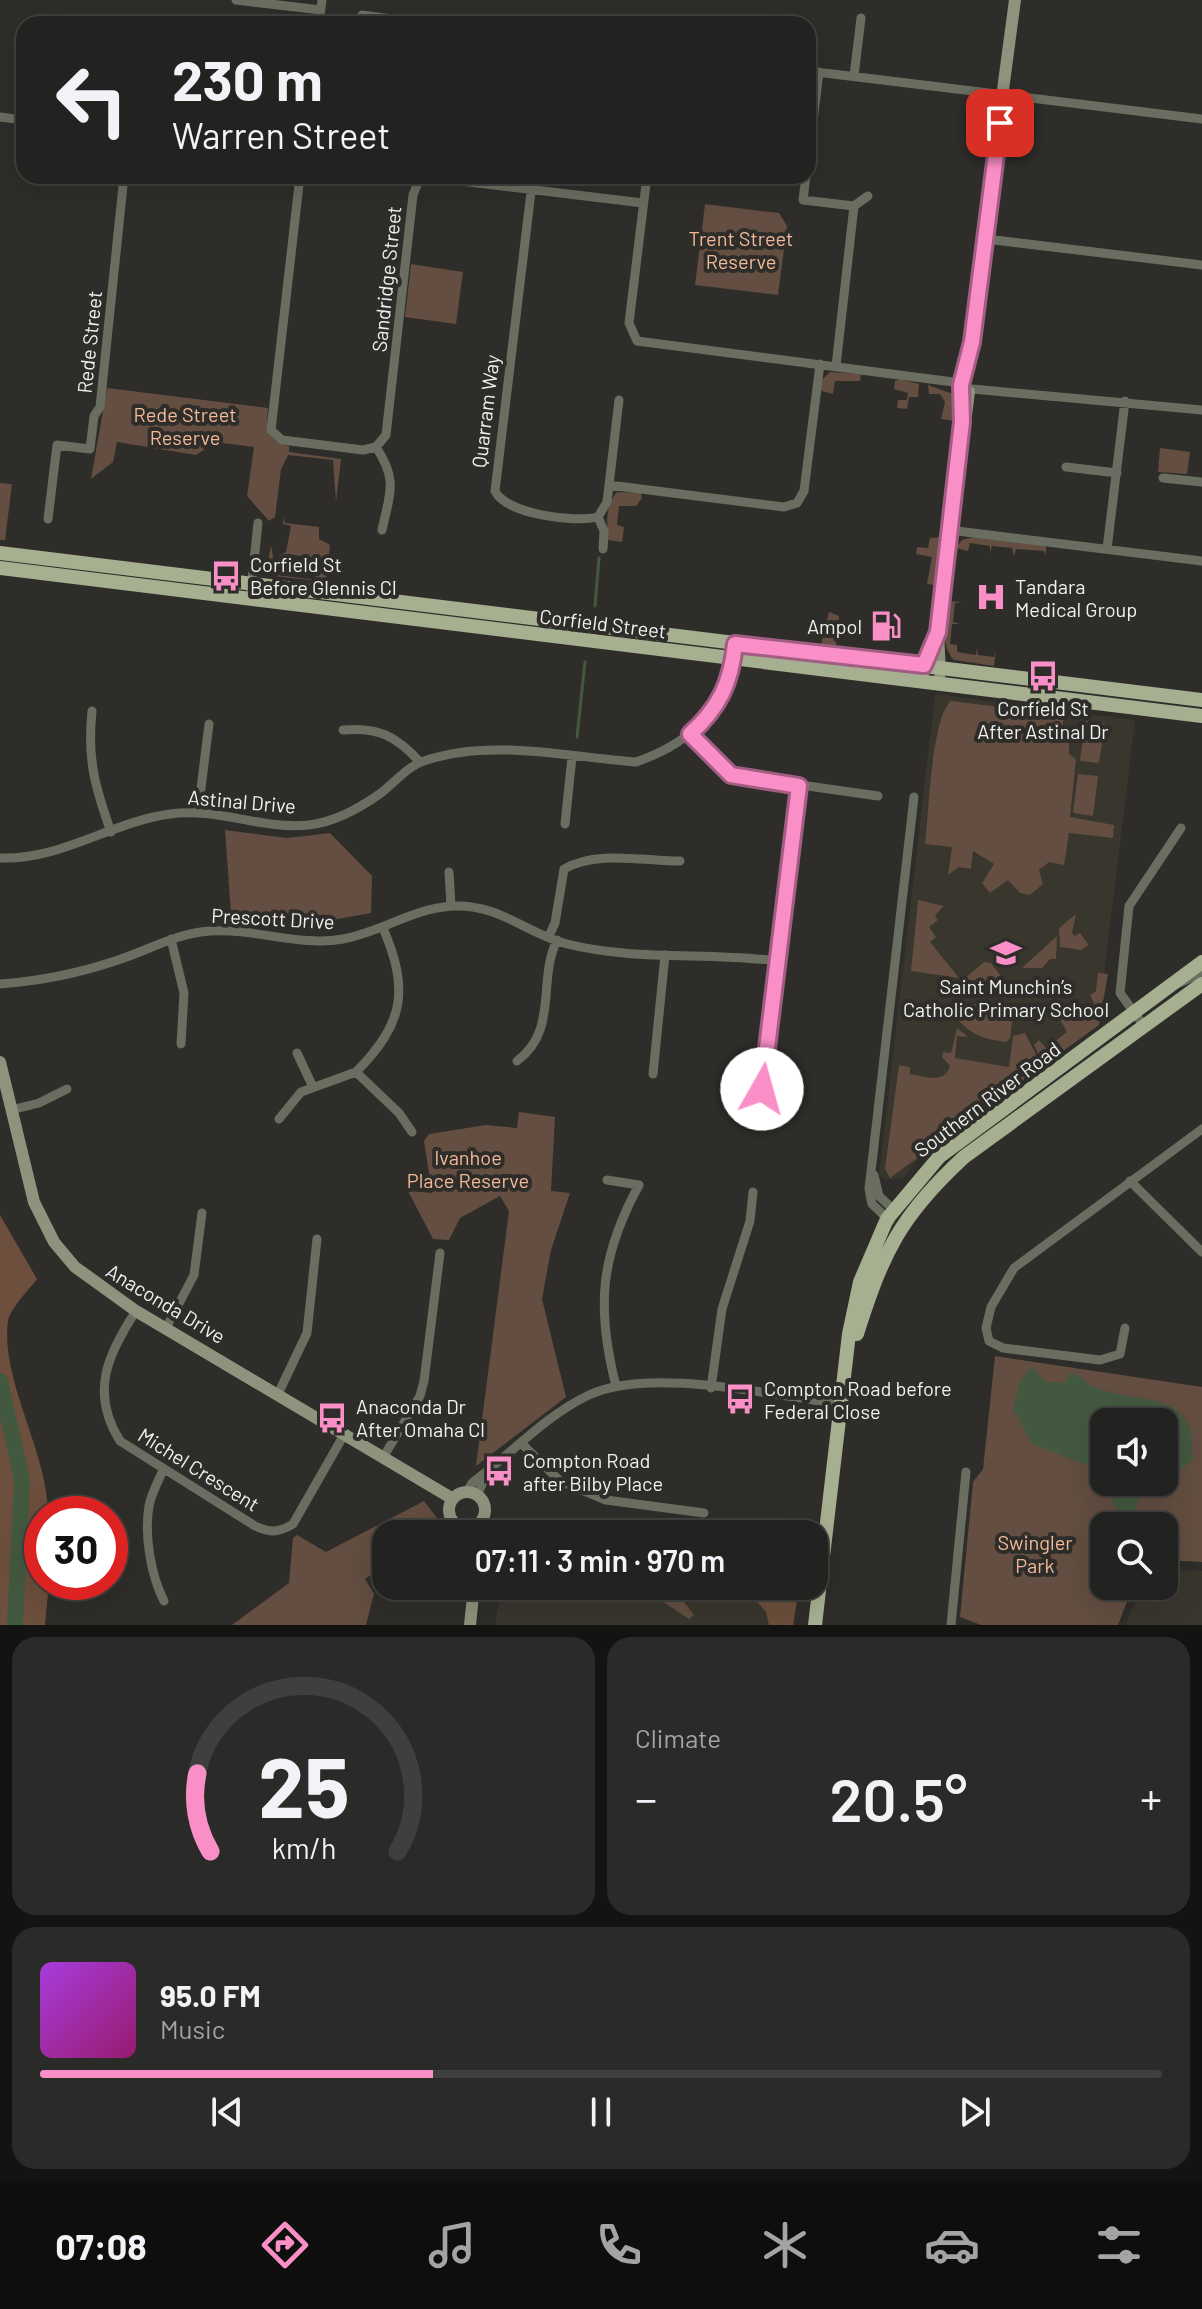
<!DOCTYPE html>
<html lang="en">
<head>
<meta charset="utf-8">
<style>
	:root { --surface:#222220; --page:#2a2a29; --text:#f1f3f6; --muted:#a2a4a5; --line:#3f3f3e; --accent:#fa8fc8 }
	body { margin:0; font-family:Barlow,sans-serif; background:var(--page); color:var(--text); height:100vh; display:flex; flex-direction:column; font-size:30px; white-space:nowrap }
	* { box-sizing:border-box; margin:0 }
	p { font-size:26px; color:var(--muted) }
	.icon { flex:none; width:44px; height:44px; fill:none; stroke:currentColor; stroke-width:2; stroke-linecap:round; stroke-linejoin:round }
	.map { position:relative; height:1625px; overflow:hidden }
	.panel { display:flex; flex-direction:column; gap:12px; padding:12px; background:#131312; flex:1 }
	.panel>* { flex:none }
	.guide { position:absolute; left:16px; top:16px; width:800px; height:168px; border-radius:24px; box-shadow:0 8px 32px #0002,0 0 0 2px var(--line); background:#222220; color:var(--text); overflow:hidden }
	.tools { position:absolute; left:1090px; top:1408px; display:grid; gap:16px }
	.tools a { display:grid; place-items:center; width:88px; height:88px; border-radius:16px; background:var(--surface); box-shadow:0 8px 32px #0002,0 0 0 2px var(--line); font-size:40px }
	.speed { position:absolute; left:24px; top:1496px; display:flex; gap:16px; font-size:40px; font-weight:700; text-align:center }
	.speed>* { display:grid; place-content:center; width:104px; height:104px; border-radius:50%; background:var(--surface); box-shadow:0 8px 32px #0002,0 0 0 2px var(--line); line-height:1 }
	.speed .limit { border:12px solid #d22; background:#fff; color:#111 }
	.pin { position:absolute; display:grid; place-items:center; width:68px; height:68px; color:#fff; margin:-34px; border-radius:16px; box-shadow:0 4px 12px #0006 }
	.me { position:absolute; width:88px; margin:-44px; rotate:7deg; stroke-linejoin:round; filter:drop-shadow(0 0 6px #0008) }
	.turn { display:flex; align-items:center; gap:28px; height:168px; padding:0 24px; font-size:36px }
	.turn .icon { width:104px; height:104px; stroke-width:2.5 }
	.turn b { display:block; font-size:56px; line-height:68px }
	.big { font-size:60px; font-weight:600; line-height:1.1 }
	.panel .card { flex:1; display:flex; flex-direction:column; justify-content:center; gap:12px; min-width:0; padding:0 28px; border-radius:24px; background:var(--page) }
	.panel .dial { align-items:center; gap:0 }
	.dial svg { height:208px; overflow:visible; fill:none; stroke:var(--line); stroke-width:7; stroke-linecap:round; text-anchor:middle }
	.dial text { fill:var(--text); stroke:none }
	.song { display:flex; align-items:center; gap:24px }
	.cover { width:96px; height:96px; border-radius:12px; background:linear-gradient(135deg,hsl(280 70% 55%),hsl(320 70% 35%)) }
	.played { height:8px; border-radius:4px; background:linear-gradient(90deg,var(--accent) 35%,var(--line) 35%) }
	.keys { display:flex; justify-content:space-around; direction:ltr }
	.heat { display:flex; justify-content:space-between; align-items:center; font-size:44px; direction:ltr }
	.panel .tiles { flex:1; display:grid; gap:12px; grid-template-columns:1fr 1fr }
	.card:last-child { grid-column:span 2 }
	.trip { position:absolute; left:372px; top:1520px; width:456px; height:80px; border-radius:24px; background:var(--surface); box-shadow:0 8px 32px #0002,0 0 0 2px var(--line); font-weight:600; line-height:80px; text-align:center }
	.tabs { display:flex; height:128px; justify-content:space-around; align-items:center; background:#0e0e0d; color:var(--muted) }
	.tabs .icon { width:56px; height:56px }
	.tabs .on { color:var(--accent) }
	.tabs b { font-size:36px; color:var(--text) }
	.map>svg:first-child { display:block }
	.built { fill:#38362d }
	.green { fill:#634e41; fill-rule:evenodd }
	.forest { fill:#6c4f3c }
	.water { fill:#43593f }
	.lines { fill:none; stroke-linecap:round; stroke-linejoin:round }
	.stream { stroke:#43593f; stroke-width:3 }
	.river { stroke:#43593f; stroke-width:16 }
	.minor { stroke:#6a6e60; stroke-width:9 }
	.tertiary { stroke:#6a6e60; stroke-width:11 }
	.secondary { stroke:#8d937c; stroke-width:12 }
	.primary { stroke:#a7af91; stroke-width:14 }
	.route-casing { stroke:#a25d82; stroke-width:20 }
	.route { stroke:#fa8fc8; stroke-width:14 }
	.labels { text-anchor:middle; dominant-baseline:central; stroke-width:8; stroke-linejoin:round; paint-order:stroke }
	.park-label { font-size:20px; fill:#f1b997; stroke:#2e2d2a }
	.street-label { font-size:20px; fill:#f1f0ee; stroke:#2e2d2a }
	.poi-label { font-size:20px; fill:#f1f0ee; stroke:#2e2d2a; text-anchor:start }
</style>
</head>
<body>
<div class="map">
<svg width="1202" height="1625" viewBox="0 0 1202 1625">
	<rect width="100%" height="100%" fill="#2e2d2a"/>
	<path class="built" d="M935,694L1135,720L1098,1024L928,1147L903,1178L887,1180L879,1175Z
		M1164,1570L1202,1571V1625H1125L1142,1586H1164Z
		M501,1586H799L794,1625H495Z"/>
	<path class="green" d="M705,204L779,213L787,226L778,295L695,285Z
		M411,264L463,272L456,324L405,317Z
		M830,372L861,374L860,381H835L833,394L821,391L822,380Z
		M900,379L919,384L918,397H909L907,409L897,408L898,400H907L908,393L894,389L895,381Z
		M928,385L953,394L955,421L941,419L945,402L940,394H929Z
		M107,388L268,408C266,428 268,441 289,446V452L341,459L336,502L333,460L288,455L281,469L275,517L269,521L247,496L254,447L215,442L196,455L117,442L113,462L91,479Z
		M1160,448L1190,452L1187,474L1158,472Z
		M0,483L12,484L5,540H0Z
		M617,492L641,493L642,498L636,506H619L617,525L624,527L622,542L608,540C607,524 605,505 617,492Z
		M283,517L285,523L319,527V539L330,545L326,582L274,576L267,568L271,545L274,563L269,567L276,575L284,571L285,576L315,580L318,558L286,554L282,560L279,556L286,552L291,526L283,524Z
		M941,537L935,585L927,584L932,557L916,554L917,547L928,548L930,538Z
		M974,537L1046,546V555L1044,551L1016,549L1014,556L1012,548L992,546L990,553V546L970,543L968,551L955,548L962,540Z
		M948,601L963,602L955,603L953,622L960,624H952L950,644L957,645V652L976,655L977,648L978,655L994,657L996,650L994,666L954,660C940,646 945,620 948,601Z
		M829,612L839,616L836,647L821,645Z
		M951,701L1064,715L1061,737L1069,739V754L1076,759L1070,817L1114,825L1113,838L1069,833L1064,865L1049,862L1039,870L1043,884L1030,895L1020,893L1008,880L990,893L982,883L994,864L973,851L971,869L959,867L948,875L952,847L960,848L925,844C929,815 931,718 951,701Z
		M1085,721L1105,724L1099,763L1080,761Z
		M1078,774L1098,776L1093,816L1073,813Z
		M225,830L287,838L330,833L372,876L371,913L315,923L231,914Z
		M918,900L944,906L935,915L938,920L929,927L936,937L930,942L959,978L911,971Z
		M1076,914L1072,933L1075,936L1080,933L1089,945L1081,950L1060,947L1059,928Z
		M1057,936L1056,959H1050L1042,968H1022Z
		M984,962L991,963L1008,985L1003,993L998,992V984L964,979Z
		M1098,973L1108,974L1099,1025L1044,1065L1034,1045L1039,1040L1046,1048L1067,1032L1058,1016L1068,1013L1080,1020L1090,1015L1094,1003L1090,995L1096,991Z
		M973,1004L1012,1009L1013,1012L974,1008L1013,1014L1010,1038L1006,1042C985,1039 973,1036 958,1020L970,1010L957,1018Z
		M957,1028L968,1037L957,1036L955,1058L1009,1067L1013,1036L1025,1033L1042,1066L890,1178L885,1169L899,1065L910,1067V1074C926,1077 944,1084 950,1066L942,1057L943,1052L951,1053Z
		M519,1112L555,1117L551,1191L570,1193L551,1250L542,1299L566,1397L476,1466L509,1211L500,1196L460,1218L449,1240L433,1239L408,1191L432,1193L424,1141L429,1134L486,1125L517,1128Z
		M995,1356L1202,1387V1562L1164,1560V1526H1104V1586H1133L1118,1625H981L960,1617L973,1482L983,1469ZM1104,1422H1164V1482H1104Z
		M424,1501L444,1527L434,1534H386V1565L365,1579L374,1594L366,1625H232L289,1583L293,1538L297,1535L326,1552Z
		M503,1586H551L549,1600L502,1591Z
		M646,1586H672L694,1615L689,1619L650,1593L645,1597L640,1591Z"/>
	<path class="forest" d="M0,1215L37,1279C28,1291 12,1306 8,1320C0,1381 48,1452 48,1514H42V1582H49L45,1625H0Z
		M736,1586H799L793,1625H769L766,1612L744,1587L740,1591Z"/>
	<path class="water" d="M1032,1367L1047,1382L1065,1383L1070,1373C1082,1374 1085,1384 1096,1388C1140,1405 1199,1388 1192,1460L1158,1488L1146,1491L1139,1498L1135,1511L1121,1512L1113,1506V1482H1164V1422H1104V1472L1032,1444L1013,1409L1021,1380Z"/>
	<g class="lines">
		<path class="stream" d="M595,606L599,558
			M577,737L585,662"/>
		<path class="river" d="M0,1381L22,1479L15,1625"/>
		<path class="minor" d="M236,0L321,10
			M362,15L430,24
			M319,24L322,0
			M808,71L1202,119
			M854,76L861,18
			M0,117L24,120
			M808,163L819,72
			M300,176L271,430L282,440L363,450L376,447L386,435L413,195L419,180L427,177L643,203
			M647,176L629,323L637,341L961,383
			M806,176L803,200L854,206L836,366
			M531,192L495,491C506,514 574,523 598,517L604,531L603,549
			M854,206L868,196
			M986,239L1202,265
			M972,389L1202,410
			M376,447C398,480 390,493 382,530
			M1066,467L1117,473
			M1163,478L1202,482
			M609,485L784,507L797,503L804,491L820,364
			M598,517L607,502L619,400
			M48,519L57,445L90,449L94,416L100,407L124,176
			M949,530L1202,561
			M1107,549L1125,401
			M250,599L258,523
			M92,711C87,759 95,787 111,832
			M343,730C379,727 396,736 420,762
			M690,734L731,775L878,796
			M198,812L209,724
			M565,824L572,757
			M0,858C62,860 111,822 170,814C216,807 262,830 309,825C335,822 360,808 381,793C394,783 408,766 424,761C488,738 569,757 636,762C688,744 728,710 734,653
			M449,872L451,906
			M383,928C409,989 405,1023 356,1072L399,1113L412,1132
			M549,936L555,923L564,869C596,850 644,861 680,861
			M171,939L184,993L181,1044
			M0,984C41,981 80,973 118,960C149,950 177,933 210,931C255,928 299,947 343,939C381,932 414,908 453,906C500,904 525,933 567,944C635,961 708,952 778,961
			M1144,1026L1120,993L1129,906L1181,828
			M297,1053L312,1085
			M517,1061C559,1030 537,981 557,940
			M653,1074L665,955
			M762,1089L799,786
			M11,1110L39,1103L67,1089
			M279,1119L301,1092L356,1072
			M874,1175L879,1196L896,1212
			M607,1180L639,1185C600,1256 596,1308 616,1386
			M1130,1181L1202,1252
			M890,1221L872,1204L869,1189L914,797
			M136,1311C107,1355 90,1393 120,1441L255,1526C271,1533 278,1533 293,1524L345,1433
			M166,1328L194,1275L202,1213
			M1125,1328L1120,1354L1100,1360L1003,1348L989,1341L986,1328L991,1307L1014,1268L1202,1129
			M711,1388L722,1309L750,1221L753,1192
			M278,1394L307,1333L317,1239
			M523,1445L560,1481L606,1500L704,1513
			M384,1456L420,1396L424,1381L440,1253
			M163,1470C158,1482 151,1494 149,1506C144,1535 151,1576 164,1601
			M467,1492L472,1483C510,1455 546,1415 589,1395C650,1366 774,1396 842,1404
			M477,1495L487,1474
			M951,1625L966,1472"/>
		<path class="tertiary" d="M1179,982L1202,972"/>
		<path class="secondary" d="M964,381L1015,0
			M923,673L937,634
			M940,674L938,632L969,392
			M0,1062L34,1202L54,1242L75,1267L136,1311L453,1499
			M449 1510a18 18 0 1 1 36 0a18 18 0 1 1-36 0Z
			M470,1625L474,1586"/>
		<path class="primary" d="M0,553L1202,700
			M0,568L1202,716
			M857,1334C883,1252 900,1216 964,1157L1202,984
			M815,1625L849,1334L860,1282L887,1219L939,1157L1202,962"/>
	</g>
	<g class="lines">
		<g class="route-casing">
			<path id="route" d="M762,1089L799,786L731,775L690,734C719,708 731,683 735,644L924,665L938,632L962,422L961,385L972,342L1000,123"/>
		</g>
		<use href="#route" class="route"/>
	</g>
	<defs>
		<g id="bus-bare" transform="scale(2.4)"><path d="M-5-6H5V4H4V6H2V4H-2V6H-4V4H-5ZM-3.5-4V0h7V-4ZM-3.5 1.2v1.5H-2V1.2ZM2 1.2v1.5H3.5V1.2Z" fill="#fa8fc8" stroke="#2e2d2a" stroke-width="2.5" paint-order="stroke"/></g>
		<g id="hospital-bare" transform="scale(2.4)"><path d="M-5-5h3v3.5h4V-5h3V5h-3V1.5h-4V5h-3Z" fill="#fa8fc8" stroke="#2e2d2a" stroke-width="2.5" paint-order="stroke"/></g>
		<g id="fuel-bare" transform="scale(2.4)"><path d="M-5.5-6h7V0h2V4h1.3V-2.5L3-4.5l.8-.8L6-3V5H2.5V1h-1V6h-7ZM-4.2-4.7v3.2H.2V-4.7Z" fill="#fa8fc8" stroke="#2e2d2a" stroke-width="2.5" paint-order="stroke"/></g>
		<g id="school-bare" transform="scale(2.4)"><path d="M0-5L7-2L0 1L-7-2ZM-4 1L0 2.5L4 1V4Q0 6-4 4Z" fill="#fa8fc8" stroke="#2e2d2a" stroke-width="2.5" paint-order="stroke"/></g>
	</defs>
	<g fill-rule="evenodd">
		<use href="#bus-bare" x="226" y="576"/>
		<use href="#hospital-bare" x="991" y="597"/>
		<use href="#fuel-bare" x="886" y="626"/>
		<use href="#bus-bare" x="1043" y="676"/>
		<use href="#school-bare" x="1006" y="953"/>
		<use href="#bus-bare" x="740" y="1399"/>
		<use href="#bus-bare" x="332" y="1418"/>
		<use href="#bus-bare" x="499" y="1471"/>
	</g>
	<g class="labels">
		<g class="park-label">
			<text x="741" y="238">Trent Street<tspan x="741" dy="23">Reserve</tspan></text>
			<text x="185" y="414">Rede Street<tspan x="185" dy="23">Reserve</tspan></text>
			<text x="468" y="1157">Ivanhoe<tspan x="468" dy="23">Place Reserve</tspan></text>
			<text x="1035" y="1542">Swingler<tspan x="1035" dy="23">Park</tspan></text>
		</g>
		<g class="street-label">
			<text transform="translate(386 279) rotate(-84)">Sandridge Street</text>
			<text transform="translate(89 342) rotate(-84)">Rede Street</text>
			<text transform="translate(485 411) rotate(-83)">Quarram Way</text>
			<text transform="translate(603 623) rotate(7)">Corfield Street</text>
			<text transform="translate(242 801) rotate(5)">Astinal Drive</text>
			<text transform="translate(273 918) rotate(3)">Prescott Drive</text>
			<text transform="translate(987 1099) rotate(-37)">Southern River Road</text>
			<text transform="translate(166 1303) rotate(31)">Anaconda Drive</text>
			<text transform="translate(199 1469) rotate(32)">Michel Crescent</text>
		</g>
		<g class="poi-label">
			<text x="250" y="564">Corfield St<tspan x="250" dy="23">Before Glennis Cl</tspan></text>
			<text x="1015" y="586">Tandara<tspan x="1015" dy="23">Medical Group</tspan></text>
			<text x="862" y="626" text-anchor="end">Ampol</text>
			<text x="1043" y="708" text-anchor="middle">Corfield St<tspan x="1043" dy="23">After Astinal Dr</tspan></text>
			<text x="1006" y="986" text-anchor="middle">Saint Munchin’s<tspan x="1006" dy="23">Catholic Primary School</tspan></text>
			<text x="764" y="1388">Compton Road before<tspan x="764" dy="23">Federal Close</tspan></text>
			<text x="356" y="1406">Anaconda Dr<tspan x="356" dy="23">After Omaha Cl</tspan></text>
			<text x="523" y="1460">Compton Road<tspan x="523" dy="23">after Bilby Place</tspan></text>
		</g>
	</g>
</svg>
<div class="tools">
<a><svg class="icon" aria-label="sound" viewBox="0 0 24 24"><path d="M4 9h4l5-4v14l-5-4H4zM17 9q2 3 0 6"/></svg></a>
<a><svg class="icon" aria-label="search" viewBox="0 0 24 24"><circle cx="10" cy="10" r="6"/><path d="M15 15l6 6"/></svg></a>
</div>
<div class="speed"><div class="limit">30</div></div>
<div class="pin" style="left:1000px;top:123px;background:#d93025"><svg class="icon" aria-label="arrive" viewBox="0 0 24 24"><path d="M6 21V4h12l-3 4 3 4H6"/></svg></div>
<svg class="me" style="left:762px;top:1089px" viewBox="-20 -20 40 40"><circle r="19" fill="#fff"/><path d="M0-13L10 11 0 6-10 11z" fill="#fa8fc8"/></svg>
<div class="trip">07:11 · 3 min · 970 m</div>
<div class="guide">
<div class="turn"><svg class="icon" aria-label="left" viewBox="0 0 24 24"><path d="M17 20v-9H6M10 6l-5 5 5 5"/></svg><div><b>230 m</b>Warren Street</div></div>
</div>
</div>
<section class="panel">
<div class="tiles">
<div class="card dial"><svg viewBox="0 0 100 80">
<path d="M14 69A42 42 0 1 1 86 69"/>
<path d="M14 69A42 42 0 0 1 9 39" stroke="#fa8fc8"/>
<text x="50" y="56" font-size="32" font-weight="700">25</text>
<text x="50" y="72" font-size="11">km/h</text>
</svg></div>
<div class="card"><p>Climate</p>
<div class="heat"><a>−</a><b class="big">20.5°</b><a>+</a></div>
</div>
<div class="card">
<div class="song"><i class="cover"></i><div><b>95.0 FM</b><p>Music</p></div></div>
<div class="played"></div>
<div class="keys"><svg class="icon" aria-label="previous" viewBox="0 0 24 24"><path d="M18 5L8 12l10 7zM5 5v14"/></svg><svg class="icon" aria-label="pause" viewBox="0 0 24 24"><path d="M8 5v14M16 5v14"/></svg><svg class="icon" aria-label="next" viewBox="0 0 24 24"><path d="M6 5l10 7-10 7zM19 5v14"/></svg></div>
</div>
</div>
</section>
<nav class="tabs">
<b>07:08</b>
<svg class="icon on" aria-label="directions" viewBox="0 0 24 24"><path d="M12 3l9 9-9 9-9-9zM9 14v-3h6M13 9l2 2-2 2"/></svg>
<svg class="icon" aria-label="music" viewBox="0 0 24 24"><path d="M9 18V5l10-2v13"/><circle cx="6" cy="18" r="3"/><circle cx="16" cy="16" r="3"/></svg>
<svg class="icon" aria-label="phone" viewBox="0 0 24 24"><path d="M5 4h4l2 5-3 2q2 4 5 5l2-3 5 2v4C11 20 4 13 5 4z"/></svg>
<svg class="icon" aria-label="climate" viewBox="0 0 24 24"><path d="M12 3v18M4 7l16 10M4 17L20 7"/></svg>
<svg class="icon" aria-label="car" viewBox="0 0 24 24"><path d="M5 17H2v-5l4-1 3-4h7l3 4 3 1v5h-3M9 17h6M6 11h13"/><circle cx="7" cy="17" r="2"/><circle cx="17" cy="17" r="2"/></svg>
<svg class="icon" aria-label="filters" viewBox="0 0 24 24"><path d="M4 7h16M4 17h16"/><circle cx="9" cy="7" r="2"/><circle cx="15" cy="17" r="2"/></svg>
</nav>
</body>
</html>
